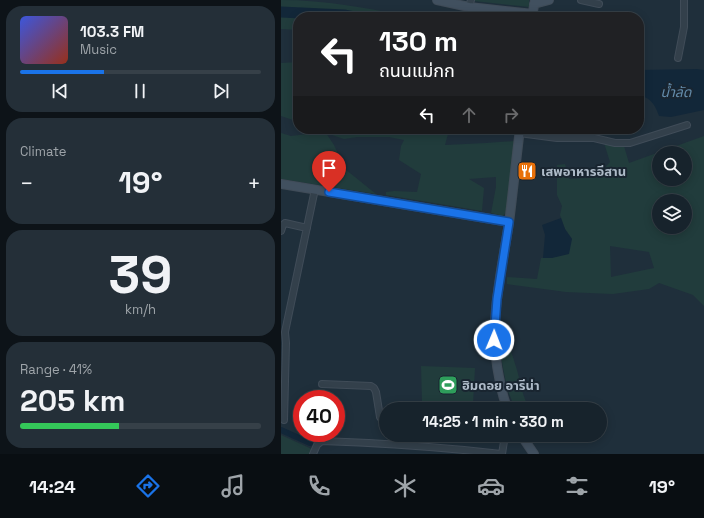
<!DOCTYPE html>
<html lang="en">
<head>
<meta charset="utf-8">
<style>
	:root { --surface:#17232c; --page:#242f38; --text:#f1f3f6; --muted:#9ea4a9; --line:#364048; --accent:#1a73e8 }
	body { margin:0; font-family:"Space Grotesk","Noto Sans Thai",sans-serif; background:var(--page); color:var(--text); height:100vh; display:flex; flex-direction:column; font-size:15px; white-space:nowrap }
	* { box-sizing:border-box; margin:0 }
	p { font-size:13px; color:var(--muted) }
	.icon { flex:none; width:22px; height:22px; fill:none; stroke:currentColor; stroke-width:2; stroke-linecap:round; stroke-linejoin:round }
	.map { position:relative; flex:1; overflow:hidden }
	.side { display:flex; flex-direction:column; gap:6px; padding:6px; background:#0d1318; width:281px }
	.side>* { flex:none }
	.banner { position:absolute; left:12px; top:12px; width:351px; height:122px; border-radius:16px; box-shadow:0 2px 10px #0003,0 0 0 1px var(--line); background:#202124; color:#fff; overflow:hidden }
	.tools { position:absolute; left:371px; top:146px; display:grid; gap:8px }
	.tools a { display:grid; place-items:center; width:40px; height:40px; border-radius:50%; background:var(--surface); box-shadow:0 2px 10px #0003,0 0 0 1px var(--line); font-size:20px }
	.speed { position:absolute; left:12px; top:390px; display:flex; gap:8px; font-size:20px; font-weight:700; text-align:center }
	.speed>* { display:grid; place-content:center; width:52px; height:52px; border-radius:50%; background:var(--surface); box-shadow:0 2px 10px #0003,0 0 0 1px var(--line); line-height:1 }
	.speed .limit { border:6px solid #d22; background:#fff; color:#111 }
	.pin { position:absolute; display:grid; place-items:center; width:34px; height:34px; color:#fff; margin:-41px -17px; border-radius:50% 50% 50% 0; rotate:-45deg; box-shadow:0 0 4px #0007 }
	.pin .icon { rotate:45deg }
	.me { position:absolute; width:44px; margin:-22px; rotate:1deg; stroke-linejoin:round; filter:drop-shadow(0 0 3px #0008) }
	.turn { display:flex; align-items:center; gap:14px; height:84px; padding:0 20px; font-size:18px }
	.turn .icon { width:52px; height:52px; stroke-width:2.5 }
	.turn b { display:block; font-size:28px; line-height:34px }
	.lanes { display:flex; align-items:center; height:38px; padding:0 20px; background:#0003; justify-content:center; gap:20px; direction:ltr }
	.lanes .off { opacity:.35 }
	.big { font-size:30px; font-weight:600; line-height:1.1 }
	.side .tile { flex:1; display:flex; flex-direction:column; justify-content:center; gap:6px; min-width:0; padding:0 14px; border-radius:16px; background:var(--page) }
	.side .dial { align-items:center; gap:0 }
	.dial b { font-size:52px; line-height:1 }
	.song { display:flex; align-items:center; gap:12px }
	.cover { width:48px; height:48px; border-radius:6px; background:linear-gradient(135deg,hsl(230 70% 55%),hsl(10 70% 35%)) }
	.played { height:4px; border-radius:2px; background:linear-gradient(90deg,var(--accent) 35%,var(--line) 35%) }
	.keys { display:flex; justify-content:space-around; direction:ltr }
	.heat { display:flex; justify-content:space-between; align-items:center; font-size:22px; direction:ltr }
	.charge { height:6px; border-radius:3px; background:linear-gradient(90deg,#34c759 41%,var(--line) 0) }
	.trip { position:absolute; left:98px; top:402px; width:228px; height:40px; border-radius:20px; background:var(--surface); box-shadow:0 2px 10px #0003,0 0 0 1px var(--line); font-weight:600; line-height:40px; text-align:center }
	.tabs { display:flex; height:64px; justify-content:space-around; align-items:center; background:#090e12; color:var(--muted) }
	.tabs .icon { width:28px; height:28px }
	.tabs .selected { color:var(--accent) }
	.tabs b { font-size:18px; color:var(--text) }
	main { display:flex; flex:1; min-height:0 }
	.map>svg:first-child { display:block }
	.green { fill:#213c3c; fill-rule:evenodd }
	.water { fill:#122739 }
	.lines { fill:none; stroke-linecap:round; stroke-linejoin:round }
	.canal { stroke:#122739; stroke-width:6 }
	.river { stroke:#122739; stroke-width:11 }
	.street-casing { stroke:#404c58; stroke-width:8 }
	.secondary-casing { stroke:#404c58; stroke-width:10 }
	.street { stroke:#33404b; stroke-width:6 }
	.secondary { stroke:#41505f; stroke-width:8 }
	.route-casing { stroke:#114b97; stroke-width:10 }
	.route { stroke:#1a73e8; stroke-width:7 }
	.labels { text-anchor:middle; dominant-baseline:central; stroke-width:4; stroke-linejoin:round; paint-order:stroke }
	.poi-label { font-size:13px; font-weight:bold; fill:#aebbc8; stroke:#192530; text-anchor:start }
	.water-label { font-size:14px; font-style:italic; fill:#638baa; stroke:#192530 }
</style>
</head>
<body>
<main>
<section class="side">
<div class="tile">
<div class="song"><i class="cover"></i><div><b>103.3 FM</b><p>Music</p></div></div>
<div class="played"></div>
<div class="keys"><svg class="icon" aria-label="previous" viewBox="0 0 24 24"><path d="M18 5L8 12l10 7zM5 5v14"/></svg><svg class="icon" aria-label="pause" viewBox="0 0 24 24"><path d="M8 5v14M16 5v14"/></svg><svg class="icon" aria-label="next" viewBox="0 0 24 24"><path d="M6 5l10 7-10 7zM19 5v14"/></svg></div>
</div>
<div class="tile"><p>Climate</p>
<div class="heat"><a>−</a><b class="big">19°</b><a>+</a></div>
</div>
<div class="tile dial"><b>39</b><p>km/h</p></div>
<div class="tile"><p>Range · 41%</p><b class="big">205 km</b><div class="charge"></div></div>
</section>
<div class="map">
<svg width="423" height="454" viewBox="0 0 423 454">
	<rect width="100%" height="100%" fill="#1f2f3b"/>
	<path class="green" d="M0,0C44,0 87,8 130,17H17V30L0,29Z
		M193,0H248V7L193,1Z
		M17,62V124L12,120L0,116V63Z
		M29,129H183L167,134L164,145L205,143L233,141L227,210L222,216L210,213L215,187V177L188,179L203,188L201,211L105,195V192L113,191L136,192L140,174L118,160L120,146L123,140L108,137H76L63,139L45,133L53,145L64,169L95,194L0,179V133L10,136L26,134Z
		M423,136V306L412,295L378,283L368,289L332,294L285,292L226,284V277L256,279L260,258H271L291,239L284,229L279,215L281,206L276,195V165L284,164L288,179L322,177V170L329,162L323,143L343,146L348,163ZM378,153H404V179H378ZM378,201H404V227H378ZM329,246L368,252L373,268L330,277Z
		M219,321C225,337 231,353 236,370C240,384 241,396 249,409H234L226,388L218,347Z
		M140,366L194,368L192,404L141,402Z
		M0,435L33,450L32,454H0Z"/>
	<path class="water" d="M416,69L423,70V110L390,117L378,116C374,105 370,98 358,95V70Z
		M280,218L284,229L291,239L288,254L271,258H262L264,235L261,225Z"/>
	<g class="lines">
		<path class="canal" d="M0,430L29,443"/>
		<path class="river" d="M0,12L63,15L73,17"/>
		<g class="street-casing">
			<path id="street" d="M300,0L318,4
				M188,7L190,0
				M397,58L403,27V0
				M238,133L276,138H313L334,143H349L406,125
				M0,231L2,225L4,223L26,228
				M41,384L90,386L93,388L95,392L99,417L102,421H105
				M3,420L5,343L4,332L34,189
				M32,454L36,445L41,441C101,443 160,447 220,454
				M221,454L224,435"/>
		</g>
		<g class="secondary-casing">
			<path id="secondary" d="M156,0L188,7L252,14
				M253,4L268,0
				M251,17L254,0
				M0,184L228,222
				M227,409C222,399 220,388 218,377C207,325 220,274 228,223C232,192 235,160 239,129
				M240,435L253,454"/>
		</g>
		<use href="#street" class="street"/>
		<use href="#secondary" class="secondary"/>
	</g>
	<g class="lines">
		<g class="route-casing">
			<path id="route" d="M48,192L228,222L216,299L213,340"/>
		</g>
		<use href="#route" class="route"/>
	</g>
	<defs>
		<g id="restaurant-square" transform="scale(1)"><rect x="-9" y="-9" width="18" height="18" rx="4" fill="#e8710a" stroke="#192530"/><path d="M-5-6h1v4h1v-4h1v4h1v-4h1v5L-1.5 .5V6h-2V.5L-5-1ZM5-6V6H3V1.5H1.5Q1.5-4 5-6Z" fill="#fff"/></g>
		<g id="stadium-square" transform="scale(1)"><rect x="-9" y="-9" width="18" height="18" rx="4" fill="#2e9e5b" stroke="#192530"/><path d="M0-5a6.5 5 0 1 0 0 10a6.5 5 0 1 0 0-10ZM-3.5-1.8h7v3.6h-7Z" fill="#fff"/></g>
	</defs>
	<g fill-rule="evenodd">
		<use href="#restaurant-square" x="246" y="171"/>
		<use href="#stadium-square" x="167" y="385"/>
	</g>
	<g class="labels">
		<g class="poi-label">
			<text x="260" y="171">เสพอาหารอีสาน</text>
			<text x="181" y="385">ฮิมดอย อารีน่า</text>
		</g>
		<g class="water-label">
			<text x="395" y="92">น้ำลัด</text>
		</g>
	</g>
</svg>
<div class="tools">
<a><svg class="icon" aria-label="search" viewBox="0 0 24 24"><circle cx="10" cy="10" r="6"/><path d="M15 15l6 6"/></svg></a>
<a><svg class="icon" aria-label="layers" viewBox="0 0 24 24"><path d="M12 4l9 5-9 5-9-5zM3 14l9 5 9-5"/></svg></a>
</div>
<div class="speed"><div class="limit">40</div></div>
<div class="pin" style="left:48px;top:192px;background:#d93025"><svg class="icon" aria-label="arrive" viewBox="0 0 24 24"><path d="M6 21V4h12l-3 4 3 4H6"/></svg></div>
<svg class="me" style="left:213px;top:340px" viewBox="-20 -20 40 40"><circle r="17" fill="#1a73e8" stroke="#fff" stroke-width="3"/><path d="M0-11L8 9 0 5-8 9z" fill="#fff"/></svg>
<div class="trip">14:25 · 1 min · 330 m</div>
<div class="banner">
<div class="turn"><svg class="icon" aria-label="left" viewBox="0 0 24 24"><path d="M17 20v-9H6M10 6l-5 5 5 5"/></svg><div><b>130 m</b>ถนนแม่กก</div></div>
<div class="lanes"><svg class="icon" aria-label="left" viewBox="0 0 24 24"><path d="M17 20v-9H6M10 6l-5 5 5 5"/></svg><svg class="icon off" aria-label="ahead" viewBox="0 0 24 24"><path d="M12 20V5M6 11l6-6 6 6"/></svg><svg class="icon off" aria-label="right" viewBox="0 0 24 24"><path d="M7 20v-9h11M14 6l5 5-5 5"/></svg></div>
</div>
</div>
</main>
<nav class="tabs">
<b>14:24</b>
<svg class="icon selected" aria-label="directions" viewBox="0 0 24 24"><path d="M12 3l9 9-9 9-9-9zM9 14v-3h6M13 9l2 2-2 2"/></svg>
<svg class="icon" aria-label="music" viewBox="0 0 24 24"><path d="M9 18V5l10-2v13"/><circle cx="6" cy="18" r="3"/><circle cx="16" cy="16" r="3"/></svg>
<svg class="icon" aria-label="phone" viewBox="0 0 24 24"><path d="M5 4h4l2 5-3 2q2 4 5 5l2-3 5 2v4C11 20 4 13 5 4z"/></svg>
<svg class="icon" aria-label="climate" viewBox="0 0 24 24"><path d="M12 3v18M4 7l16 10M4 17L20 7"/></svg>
<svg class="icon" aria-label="car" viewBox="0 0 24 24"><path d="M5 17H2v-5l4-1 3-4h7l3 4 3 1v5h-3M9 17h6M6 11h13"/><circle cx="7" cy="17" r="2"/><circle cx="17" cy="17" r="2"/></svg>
<svg class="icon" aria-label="filters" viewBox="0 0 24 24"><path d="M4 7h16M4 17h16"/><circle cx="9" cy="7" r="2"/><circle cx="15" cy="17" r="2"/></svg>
<b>19°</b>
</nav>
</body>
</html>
